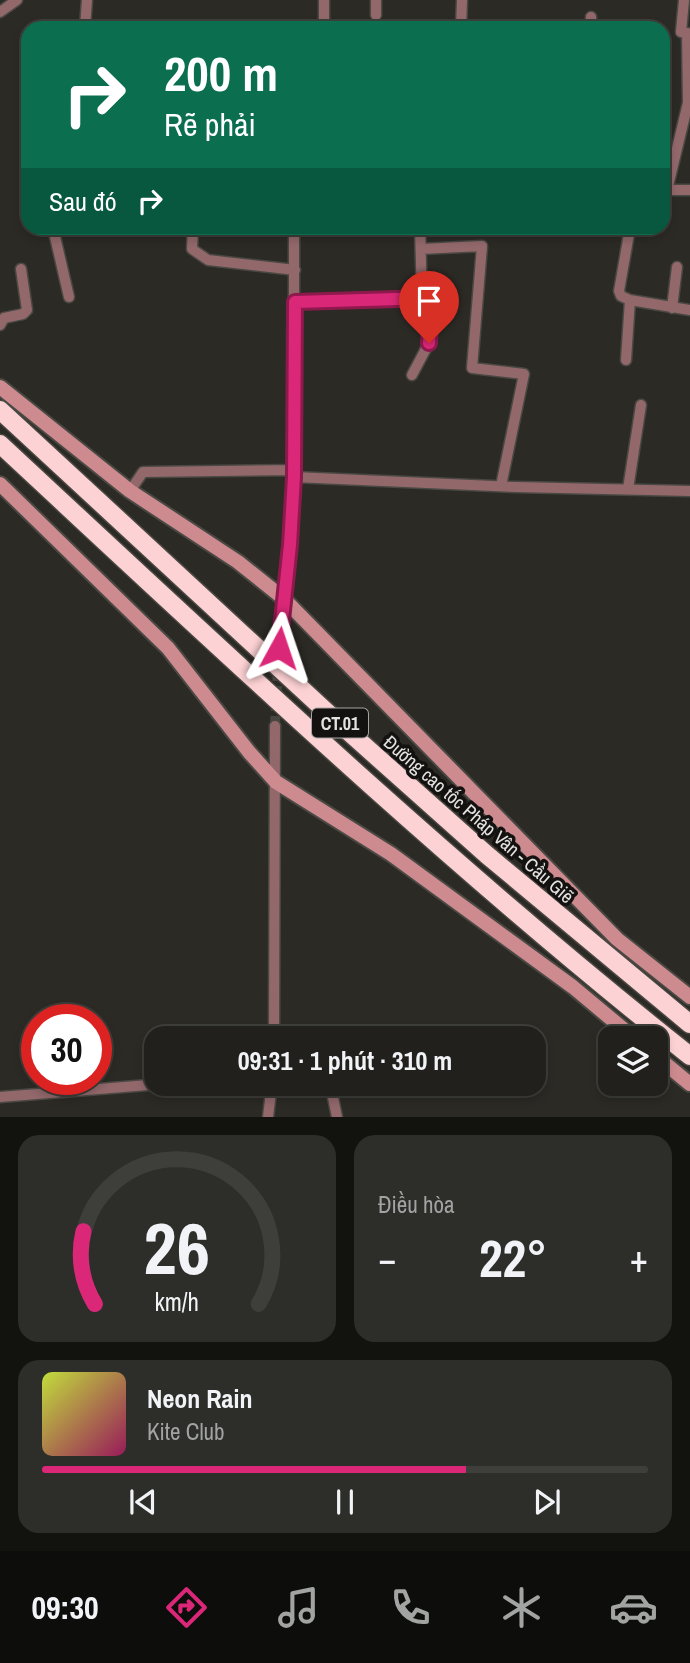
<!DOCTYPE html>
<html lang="vi">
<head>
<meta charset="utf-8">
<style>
	:root { --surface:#21201c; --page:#2d2d29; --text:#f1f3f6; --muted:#a2a3a3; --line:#3e3e3b; --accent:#db2777 }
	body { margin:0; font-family:"Archivo Narrow",sans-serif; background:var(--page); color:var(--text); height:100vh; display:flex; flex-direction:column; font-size:26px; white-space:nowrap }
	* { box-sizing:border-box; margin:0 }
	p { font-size:23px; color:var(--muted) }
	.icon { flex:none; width:38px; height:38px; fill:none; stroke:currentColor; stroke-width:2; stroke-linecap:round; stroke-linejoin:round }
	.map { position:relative; height:1117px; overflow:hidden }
	.drawer { display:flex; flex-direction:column; gap:18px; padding:18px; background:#12120f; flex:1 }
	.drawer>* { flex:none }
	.hud { position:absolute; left:21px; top:21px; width:649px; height:214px; border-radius:21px; box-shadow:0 4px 10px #0003,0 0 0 2px var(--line); background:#0b6e4f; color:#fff; overflow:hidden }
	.tools { position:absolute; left:598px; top:1026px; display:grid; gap:14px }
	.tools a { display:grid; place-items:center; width:70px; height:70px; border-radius:14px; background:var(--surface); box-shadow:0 4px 10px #0003,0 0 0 2px var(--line); font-size:35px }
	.speed { position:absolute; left:21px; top:1004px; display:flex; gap:14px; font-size:35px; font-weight:700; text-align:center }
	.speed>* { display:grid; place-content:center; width:91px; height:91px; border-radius:50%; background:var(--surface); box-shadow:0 4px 10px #0003,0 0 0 2px var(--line); line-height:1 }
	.speed .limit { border:10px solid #d22; background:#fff; color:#111 }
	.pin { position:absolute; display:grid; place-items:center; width:60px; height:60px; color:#fff; margin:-72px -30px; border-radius:50% 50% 50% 0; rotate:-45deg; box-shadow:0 0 7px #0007 }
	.pin .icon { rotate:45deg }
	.me { position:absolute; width:77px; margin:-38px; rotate:5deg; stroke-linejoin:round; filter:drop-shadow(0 0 5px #0008) }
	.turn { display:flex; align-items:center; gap:24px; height:147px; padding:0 28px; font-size:32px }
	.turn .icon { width:91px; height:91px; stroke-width:2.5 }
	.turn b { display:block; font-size:49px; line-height:60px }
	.then { display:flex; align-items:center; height:66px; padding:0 28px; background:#0003; gap:14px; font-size:26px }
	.big { font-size:52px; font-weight:800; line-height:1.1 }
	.drawer .card { flex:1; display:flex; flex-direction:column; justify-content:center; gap:10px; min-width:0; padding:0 24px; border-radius:21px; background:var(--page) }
	.drawer .dial { align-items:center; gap:0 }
	.dial svg { height:182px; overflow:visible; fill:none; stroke:var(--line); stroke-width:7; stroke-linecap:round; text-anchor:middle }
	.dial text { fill:var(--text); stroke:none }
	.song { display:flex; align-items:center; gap:21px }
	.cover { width:84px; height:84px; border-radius:10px; background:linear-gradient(135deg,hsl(70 70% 55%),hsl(330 70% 35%)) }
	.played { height:7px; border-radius:4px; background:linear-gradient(90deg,var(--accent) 70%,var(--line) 70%) }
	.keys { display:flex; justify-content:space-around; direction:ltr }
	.heat { display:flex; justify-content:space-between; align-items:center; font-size:38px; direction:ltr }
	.drawer .tiles { flex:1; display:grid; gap:18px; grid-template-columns:1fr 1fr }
	.card:last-child { grid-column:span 2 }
	.trip { position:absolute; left:144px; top:1026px; width:402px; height:70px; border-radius:21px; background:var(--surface); box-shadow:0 4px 10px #0003,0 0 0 2px var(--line); font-weight:800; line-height:70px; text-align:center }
	.menu { display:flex; height:112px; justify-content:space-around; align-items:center; background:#0d0d0b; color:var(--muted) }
	.menu .icon { width:49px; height:49px }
	.menu .current { color:var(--accent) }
	.menu b { font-size:32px; color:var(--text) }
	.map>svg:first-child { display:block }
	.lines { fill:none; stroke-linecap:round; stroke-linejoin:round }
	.street-tunnel { stroke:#484641; stroke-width:10; stroke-dasharray:10 5; stroke-linecap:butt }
	.street-casing { stroke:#4a4843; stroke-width:13 }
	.secondary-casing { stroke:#4a4843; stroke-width:18 }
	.highway-casing { stroke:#4a4843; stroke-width:21 }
	.street { stroke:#92686b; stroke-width:10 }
	.secondary { stroke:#cd8b8f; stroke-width:14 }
	.highway { stroke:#fdd2d4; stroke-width:18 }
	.route-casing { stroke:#8e194d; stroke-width:18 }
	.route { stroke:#db2777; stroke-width:12 }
	.labels { text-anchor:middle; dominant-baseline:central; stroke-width:7; stroke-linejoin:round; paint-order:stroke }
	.shield { fill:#141210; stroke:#a6a4a2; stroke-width:2 }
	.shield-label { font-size:18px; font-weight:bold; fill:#e5e3e0 }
	.street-label { font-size:19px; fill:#e5e3e0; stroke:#141210 }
</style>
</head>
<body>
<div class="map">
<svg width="690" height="1117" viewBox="0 0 690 1117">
	<rect width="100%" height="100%" fill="#2c2a25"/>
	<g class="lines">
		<path class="street-tunnel" d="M275,726L279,648"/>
		<g class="street-casing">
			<path id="street" d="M324,0V28
				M376,0V15
				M0,12L17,0
				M85,28L87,0
				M461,28L462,0
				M591,28V17
				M663,190H690
				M667,190L688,103L687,33L681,32L684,0
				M59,228H53L69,297
				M193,228L192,249L208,260L295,270
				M630,228L619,291L621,296L630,300L690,310
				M421,249L482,246L472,368L524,374L501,486
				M295,302L422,299
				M672,308L677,267
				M0,325L4,318L23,314L27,310L21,269
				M626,360L630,300
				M412,375L429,343L432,298L422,299L420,228
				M294,477L516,487L690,491
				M628,489L641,405
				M130,491L143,472L294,470
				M279,648L290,545L294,477V228
				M274,1038L275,726
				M330,1083L337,1117
				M0,1097L173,1083
				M268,1117L272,1083"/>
		</g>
		<g class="secondary-casing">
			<path id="secondary" d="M0,387L130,491L238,562L283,598L617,939L690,997
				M0,484L168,648L249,752L276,782L391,854L573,987L634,1038
				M656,1056L690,1084"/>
		</g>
		<g class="highway-casing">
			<path id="highway" d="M0,410L331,716L487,855L690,1024
				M0,444C225,653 449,865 690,1056"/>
		</g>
		<use href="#street" class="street"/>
		<use href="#secondary" class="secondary"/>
		<use href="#highway" class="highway"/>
	</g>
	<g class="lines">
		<g class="route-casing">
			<path id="route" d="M279,648L290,545L294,477L295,302L432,298L429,343"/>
		</g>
		<use href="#route" class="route"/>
	</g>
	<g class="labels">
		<rect class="shield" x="312" y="708.5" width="56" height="29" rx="5"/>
		<g class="shield-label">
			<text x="340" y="723">CT.01</text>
		</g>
		<g class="street-label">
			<text transform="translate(479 819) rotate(41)">Đường cao tốc Pháp Vân - Cầu Giẽ</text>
		</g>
	</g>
</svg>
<div class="tools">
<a><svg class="icon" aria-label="layers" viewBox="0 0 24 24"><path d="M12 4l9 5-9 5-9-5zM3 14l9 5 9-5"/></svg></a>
</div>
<div class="speed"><div class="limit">30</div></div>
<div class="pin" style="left:429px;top:343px;background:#d93025"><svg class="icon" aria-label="arrive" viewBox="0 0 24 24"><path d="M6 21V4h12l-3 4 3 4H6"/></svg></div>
<svg class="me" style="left:279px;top:648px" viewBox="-20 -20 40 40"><path d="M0-17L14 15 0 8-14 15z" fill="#db2777" stroke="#fff" stroke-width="4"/></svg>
<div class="trip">09:31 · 1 phút · 310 m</div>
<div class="hud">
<div class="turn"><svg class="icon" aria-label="right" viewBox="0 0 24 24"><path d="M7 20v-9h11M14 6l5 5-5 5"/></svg><div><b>200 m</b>Rẽ phải</div></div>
<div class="then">Sau đó<svg class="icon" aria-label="right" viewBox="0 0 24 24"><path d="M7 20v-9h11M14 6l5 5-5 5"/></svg></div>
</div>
</div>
<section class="drawer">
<div class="tiles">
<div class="card dial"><svg viewBox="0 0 100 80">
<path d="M14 69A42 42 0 1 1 86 69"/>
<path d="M14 69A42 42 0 0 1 9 37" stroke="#db2777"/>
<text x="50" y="56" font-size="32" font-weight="700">26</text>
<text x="50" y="72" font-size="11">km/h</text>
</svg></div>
<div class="card"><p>Điều hòa</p>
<div class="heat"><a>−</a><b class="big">22°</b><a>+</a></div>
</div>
<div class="card">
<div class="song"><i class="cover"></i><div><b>Neon Rain</b><p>Kite Club</p></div></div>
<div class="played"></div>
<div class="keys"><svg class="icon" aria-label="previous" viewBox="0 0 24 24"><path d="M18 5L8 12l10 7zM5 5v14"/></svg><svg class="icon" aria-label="pause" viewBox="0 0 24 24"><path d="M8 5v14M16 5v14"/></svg><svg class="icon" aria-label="next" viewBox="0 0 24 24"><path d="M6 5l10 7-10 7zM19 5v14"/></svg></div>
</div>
</div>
</section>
<nav class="menu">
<b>09:30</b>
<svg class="icon current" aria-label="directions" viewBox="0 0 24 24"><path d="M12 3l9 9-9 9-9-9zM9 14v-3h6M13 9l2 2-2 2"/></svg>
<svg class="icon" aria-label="music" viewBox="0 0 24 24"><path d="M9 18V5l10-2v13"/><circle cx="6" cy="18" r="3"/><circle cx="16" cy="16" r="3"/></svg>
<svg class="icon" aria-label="phone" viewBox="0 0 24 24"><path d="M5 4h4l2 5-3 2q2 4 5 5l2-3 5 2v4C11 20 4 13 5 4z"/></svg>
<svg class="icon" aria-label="climate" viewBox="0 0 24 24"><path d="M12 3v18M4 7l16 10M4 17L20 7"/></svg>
<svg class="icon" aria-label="car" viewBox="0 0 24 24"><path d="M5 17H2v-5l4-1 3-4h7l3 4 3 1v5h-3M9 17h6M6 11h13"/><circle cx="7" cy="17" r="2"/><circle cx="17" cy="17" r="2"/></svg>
</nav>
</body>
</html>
